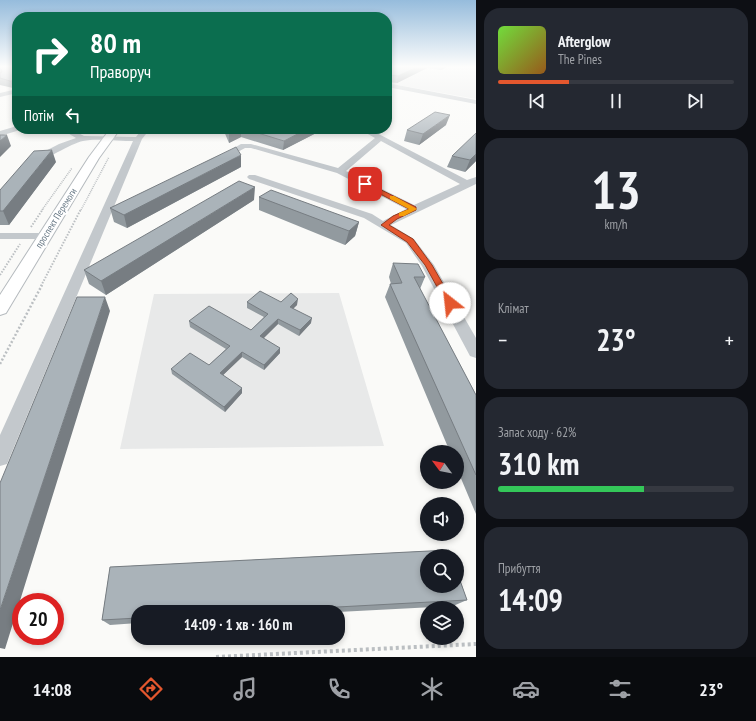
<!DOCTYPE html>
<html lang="uk">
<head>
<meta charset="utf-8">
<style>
	:root { --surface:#171b24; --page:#242831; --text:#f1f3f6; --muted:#9ea1a6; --line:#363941; --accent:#e4572e }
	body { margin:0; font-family:"PT Sans Narrow",sans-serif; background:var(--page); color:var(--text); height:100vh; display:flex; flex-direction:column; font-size:15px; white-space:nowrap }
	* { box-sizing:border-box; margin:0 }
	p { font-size:13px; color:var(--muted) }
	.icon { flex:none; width:22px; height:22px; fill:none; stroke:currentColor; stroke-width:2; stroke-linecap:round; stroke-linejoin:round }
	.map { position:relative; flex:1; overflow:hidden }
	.side { display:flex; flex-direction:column; gap:8px; padding:8px; background:#0d0f14; width:280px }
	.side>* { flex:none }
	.top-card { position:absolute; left:12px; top:12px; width:380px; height:122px; border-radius:16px; box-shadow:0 2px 6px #0003; background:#0b6e4f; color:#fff; overflow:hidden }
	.needle { width:26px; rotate:302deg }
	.controls { position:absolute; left:420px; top:445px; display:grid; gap:8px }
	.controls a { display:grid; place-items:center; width:44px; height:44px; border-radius:50%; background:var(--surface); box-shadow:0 2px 6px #0003; font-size:20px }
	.speed { position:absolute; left:12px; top:593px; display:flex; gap:8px; font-size:20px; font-weight:700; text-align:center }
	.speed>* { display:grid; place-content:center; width:52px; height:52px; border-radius:50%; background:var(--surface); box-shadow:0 2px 6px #0003; line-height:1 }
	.speed .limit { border:6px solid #d22; background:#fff; color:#111 }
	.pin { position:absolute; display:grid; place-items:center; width:34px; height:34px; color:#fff; margin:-17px; border-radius:8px; box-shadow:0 2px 6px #0006 }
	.me { position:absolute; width:44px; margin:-22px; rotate:331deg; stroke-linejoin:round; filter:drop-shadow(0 0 3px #0008) }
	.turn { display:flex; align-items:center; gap:14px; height:84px; padding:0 12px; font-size:18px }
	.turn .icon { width:52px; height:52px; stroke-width:2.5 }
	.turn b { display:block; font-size:28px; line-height:34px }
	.then { display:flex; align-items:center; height:38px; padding:0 12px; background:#0003; gap:8px; font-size:15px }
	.big { font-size:30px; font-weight:700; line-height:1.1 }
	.side .widget { flex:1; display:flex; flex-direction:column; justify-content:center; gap:6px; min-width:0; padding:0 14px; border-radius:16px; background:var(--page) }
	.side .dial { align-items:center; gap:0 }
	.dial b { font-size:52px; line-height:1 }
	.song { display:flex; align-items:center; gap:12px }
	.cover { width:48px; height:48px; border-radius:6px; background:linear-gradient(135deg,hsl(100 70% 55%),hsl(30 70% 35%)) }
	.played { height:4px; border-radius:2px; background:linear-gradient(90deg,var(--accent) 30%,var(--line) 30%) }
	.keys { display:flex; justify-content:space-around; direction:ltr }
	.heat { display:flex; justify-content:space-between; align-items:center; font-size:22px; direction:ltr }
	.charge { height:6px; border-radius:3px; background:linear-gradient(90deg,#34c759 62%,var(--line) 0) }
	.trip { position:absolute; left:131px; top:605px; width:214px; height:40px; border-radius:16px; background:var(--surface); box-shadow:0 2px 6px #0003; font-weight:700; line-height:40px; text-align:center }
	.menu { display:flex; height:64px; justify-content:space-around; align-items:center; background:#090b0e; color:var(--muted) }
	.menu .icon { width:28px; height:28px }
	.menu .active { color:var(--accent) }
	.menu b { font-size:18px; color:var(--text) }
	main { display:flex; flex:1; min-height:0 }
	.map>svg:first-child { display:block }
	.built { fill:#e8e9e9 }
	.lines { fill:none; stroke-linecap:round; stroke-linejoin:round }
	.major-casing { stroke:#b5babe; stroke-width:2 }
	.path-far3 { stroke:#bbbfc2; stroke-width:1.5; stroke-dasharray:1 1; stroke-linecap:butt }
	.path-far2 { stroke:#bbbfc2; stroke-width:2; stroke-dasharray:1.5 1.5; stroke-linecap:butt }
	.path-far1 { stroke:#bbbfc2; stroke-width:2.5; stroke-dasharray:2 2; stroke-linecap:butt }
	.path { stroke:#bbbfc2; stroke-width:4; stroke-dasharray:3 3; stroke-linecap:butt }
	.minor { fill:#c3c8cc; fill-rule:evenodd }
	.major { fill:#fff; fill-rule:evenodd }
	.wall { fill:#929a9f }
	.shaded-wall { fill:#777d82 }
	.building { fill:#aab3b9; stroke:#777d82 }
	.route { fill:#e4572e; stroke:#94391e }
	.slow { fill:#f59e0b }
	.labels { text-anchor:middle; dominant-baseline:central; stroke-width:4; stroke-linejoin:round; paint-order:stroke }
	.far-street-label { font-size:10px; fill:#657683; stroke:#fff }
</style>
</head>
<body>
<main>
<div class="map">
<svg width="476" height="657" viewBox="0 0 476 657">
	<rect width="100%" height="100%" fill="#fafaf8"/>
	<path class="built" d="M406,67H476V99L387,83V76Z
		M339,293L384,446L120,449L154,294Z"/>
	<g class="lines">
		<g class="major-casing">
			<path id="major" d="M110,129H120L99,158L6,313L0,315V295L89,157Z"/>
		</g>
		<path class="path-far3" d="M42,210L72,168
			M81,210L109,157"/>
		<path class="path-far2" d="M31,227L43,209
			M0,275L20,244
			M41,286L81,209"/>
		<path class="path-far1" d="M0,364L42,285"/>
		<path class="path" d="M216,657L476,644"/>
		<path class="minor" d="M387,83L476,100V104L387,87Z
			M17,89V93L0,97V93Z
			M17,126V129L20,130L0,136V131Z
			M61,129H71L84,136L136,137L142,129H150L142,139L7,464L0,466V435L133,141C120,141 95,138 83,141C71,143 40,164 32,162L31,160L32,158L59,144L76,138Z
			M359,129H369L467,180L476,177V184L391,225L414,239L434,265L476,338V358L470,356L422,266L406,243L364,218L249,179L247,177L249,175H255L372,214L383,221L406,209L337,173L251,148H245L223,160L220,161L216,158L241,144H251L338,168L375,138ZM381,141L460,184L414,205L346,171Z
			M0,233H44L48,234L50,236L48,238L44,239H0Z"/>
		<use href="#major" class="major"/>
	</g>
	<path class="wall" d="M0,67L17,69V88H13L0,85Z
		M387,67H447L441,70L427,68L397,83L388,82L387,86Z
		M446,125L419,145L404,141L407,130Z
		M223,129H324L283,150L241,137L229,143Z
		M452,156L476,161L465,172L447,167Z
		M56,162L9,225H0V190Z
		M241,167L127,228L114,222L110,208Z
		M259,197L359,222L355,236L345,245L259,210Z
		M254,200L106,295L89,284L84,270Z
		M393,263L425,277L420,289L476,395V514L457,469V452H450L385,297L390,284H391L389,277Z
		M247,302L297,305L293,308L311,323L299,336L278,324L263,338L280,353L264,370L242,357L223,375L242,393L225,412L172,374L171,369L209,365L226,349L190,327L189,321L251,330L264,317L247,308Z
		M449,550L451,556H427V586H457V572L467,600L453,606L338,612H138V623L110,625L102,620L110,567Z"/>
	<path class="shaded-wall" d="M417,67H428L427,68L397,83L398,76Z
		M442,67H447L441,70Z
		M15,80L17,88H13L10,81Z
		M450,115L446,125L419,145L423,134Z
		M239,129H241V137L229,143V134Z
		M307,129H324L283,150L284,141Z
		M7,135L11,146L0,157V141Z
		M52,150L56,162L9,225L3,211Z
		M476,154V161L465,172L470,160Z
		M241,155V167L127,228L124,215Z
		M255,187L254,200L106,295L101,281Z
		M359,222L355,236L345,245L349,231Z
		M105,297L110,311L5,649L0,648V610Z
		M298,299L297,305L290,312V307Z
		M312,318L311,323L299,336L300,330Z
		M278,319V324L260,342V336Z
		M280,348V353L264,370V365Z
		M242,352V357L220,378V373Z
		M242,388V393L225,412L224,407Z"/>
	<path class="building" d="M0,67H11L17,69V83L16,82L15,80L10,81L0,78V73L2,72L1,69H0Z
		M387,67H417L398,76L388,75V81H387Z
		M435,112L450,115L423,134L407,130Z
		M227,129H239L229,134Z
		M245,129H307L284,141Z
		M476,133V154L470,160L452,156Z
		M0,135H7L0,141Z
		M236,147L241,155L124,215L110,208Z
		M52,150L3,211H0V190L34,151Z
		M239,181L255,187L101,281L84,270Z
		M271,190L359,222L349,231L259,197Z
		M393,263L418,264L425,277H414L476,395V475L390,284L402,283Z
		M260,291L281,302L291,293L298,299L290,307L312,318L300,330L278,319L260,336L280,348L264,365L242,352L220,373L242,388L224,407L171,369L190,353L209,365L230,346L189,321L209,306L251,330L268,314L247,302Z
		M77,297H105L0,610V483Z
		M449,550L451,556H427V586H457V572L467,600L245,612H138V618L102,620L110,567Z"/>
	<linearGradient id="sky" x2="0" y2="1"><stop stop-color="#96bcdc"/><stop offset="0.42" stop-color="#fdfdfc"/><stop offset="1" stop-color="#fdfdfc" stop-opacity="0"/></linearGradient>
	<rect width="476" height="159" fill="url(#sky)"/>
	<path class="route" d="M363,183H367L416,207V210L397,219L389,225L413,239L432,265L454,303L453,305H447L425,265L407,242L381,225L393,216L409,209L363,185Z"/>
	<path class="slow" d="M390,196H394L417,209L404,216H399V213L409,209L390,199Z"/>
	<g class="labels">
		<g class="far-street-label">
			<text transform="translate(56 218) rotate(-58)">проспект Перемоги</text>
		</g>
	</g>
</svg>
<div class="controls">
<a><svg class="needle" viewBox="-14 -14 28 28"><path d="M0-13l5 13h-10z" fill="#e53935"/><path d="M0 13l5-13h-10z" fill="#9ea1a6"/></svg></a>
<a><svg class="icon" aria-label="sound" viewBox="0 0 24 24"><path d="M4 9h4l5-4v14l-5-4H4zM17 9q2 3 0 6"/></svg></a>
<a><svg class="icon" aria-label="search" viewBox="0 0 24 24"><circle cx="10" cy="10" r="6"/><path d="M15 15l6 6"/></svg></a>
<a><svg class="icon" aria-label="layers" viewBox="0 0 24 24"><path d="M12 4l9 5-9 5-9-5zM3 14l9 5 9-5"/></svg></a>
</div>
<div class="speed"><div class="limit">20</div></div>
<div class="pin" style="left:365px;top:184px;background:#d93025"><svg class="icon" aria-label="arrive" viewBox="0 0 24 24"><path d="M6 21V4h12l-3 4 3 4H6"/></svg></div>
<svg class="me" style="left:450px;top:303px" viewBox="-20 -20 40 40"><circle r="19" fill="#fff"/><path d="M0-13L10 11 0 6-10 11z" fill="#e4572e"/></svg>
<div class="trip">14:09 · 1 хв · 160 m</div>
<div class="top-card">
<div class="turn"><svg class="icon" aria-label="right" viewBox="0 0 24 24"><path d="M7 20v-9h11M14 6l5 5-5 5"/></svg><div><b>80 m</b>Праворуч</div></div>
<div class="then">Потім<svg class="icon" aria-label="left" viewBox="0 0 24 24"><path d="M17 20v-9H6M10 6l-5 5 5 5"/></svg></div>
</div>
</div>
<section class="side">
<div class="widget">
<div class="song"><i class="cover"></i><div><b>Afterglow</b><p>The Pines</p></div></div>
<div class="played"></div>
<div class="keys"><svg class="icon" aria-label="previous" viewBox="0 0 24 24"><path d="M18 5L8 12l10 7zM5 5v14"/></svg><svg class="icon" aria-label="pause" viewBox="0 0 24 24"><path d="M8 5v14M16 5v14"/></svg><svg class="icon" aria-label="next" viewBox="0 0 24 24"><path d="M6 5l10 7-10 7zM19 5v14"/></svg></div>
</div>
<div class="widget dial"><b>13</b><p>km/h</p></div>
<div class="widget"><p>Клімат</p>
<div class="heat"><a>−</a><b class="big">23°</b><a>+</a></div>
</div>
<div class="widget"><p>Запас ходу · 62%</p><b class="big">310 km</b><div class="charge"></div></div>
<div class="widget"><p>Прибуття</p><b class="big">14:09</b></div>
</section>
</main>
<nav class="menu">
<b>14:08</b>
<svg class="icon active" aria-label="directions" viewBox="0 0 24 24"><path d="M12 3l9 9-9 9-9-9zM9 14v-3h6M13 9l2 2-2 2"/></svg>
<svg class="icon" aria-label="music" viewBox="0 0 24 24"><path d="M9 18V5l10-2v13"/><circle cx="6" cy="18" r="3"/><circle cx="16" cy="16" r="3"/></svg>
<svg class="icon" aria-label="phone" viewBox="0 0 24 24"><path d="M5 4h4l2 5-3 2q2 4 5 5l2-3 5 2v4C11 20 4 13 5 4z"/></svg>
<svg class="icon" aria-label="climate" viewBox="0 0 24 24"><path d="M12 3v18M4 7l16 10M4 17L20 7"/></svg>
<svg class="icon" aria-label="car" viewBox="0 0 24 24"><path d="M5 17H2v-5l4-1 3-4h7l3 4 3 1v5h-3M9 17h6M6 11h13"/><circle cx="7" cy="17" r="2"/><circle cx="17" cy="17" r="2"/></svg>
<svg class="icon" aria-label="filters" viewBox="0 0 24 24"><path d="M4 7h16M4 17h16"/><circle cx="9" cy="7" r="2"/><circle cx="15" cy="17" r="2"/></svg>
<b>23°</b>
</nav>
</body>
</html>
